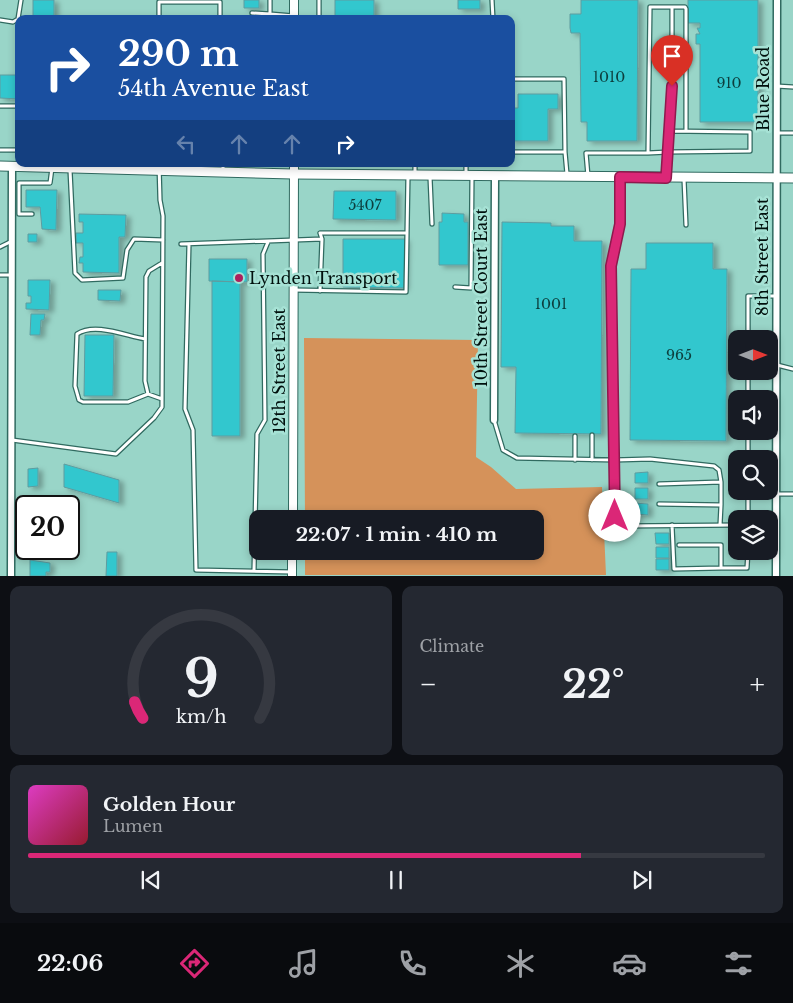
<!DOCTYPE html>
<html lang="en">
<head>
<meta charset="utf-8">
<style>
	:root { --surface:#171b24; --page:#242831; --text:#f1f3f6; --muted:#9ea1a6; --line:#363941; --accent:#db2777 }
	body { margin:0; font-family:"Libre Baskerville",serif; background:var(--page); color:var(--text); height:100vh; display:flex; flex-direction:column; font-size:19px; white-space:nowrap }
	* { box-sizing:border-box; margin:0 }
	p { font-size:16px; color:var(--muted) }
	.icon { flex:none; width:28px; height:28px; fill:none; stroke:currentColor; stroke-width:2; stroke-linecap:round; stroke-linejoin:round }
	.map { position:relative; height:576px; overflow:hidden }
	.sheet { display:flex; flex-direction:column; gap:10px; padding:10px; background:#0d0f14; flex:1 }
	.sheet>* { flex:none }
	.top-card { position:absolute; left:15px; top:15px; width:500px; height:152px; border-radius:10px; box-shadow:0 2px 8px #0003; background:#1a4fa0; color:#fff; overflow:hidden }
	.needle { width:32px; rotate:90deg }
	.fabs { position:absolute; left:728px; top:330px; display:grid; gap:10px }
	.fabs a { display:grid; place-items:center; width:50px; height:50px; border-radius:10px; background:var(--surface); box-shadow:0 2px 8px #0003; font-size:25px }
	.speed { position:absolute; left:15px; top:495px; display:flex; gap:10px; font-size:25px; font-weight:700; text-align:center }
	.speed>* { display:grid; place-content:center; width:65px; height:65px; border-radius:50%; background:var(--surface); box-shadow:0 2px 8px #0003; line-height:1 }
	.speed .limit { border:2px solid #111; border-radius:8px; background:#fff; color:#111 }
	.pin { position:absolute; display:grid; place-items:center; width:42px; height:42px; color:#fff; margin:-51px -21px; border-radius:50% 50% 50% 0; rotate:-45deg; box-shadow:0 0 5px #0007 }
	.pin .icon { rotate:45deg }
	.me { position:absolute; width:55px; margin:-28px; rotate:0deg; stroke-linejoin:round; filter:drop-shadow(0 0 4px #0008) }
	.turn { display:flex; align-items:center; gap:18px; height:105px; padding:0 20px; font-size:22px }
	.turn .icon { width:65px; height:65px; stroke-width:2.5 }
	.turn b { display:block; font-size:35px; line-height:42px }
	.lanes { display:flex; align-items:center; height:48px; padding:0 20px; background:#0003; justify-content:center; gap:25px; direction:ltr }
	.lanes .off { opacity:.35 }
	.big { font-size:38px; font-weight:800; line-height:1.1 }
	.sheet .widget { flex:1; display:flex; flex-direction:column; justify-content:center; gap:8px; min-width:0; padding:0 18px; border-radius:10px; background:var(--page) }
	.sheet .dial { align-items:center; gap:0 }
	.dial svg { height:130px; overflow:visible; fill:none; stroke:var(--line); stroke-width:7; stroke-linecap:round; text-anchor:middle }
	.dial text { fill:var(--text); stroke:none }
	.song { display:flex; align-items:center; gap:15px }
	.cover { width:60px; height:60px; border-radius:8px; background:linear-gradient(135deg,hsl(310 70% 55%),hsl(350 70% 35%)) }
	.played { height:5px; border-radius:2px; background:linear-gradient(90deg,var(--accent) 75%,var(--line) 75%) }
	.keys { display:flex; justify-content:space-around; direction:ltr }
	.heat { display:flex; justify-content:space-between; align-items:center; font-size:28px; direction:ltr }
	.sheet .tiles { flex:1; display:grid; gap:10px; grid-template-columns:1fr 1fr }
	.widget:last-child { grid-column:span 2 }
	.trip { position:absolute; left:249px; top:510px; width:295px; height:50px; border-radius:10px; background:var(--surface); box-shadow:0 2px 8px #0003; font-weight:800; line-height:50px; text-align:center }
	.tabs { display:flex; height:80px; justify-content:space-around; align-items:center; background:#090b0e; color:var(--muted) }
	.tabs .icon { width:35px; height:35px }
	.tabs .active { color:var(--accent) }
	.tabs b { font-size:22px; color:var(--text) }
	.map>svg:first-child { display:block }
	.green { fill:#d5925a }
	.building { fill:#33c7ce; stroke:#5e9c9f; filter:url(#shadow) }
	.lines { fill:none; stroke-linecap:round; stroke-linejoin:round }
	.service-casing { stroke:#306a60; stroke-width:5.5 }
	.minor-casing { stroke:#306a60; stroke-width:9 }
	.tertiary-casing { stroke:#306a60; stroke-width:10 }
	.secondary-casing { stroke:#306a60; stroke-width:11 }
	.service { stroke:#fff; stroke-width:3 }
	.minor { stroke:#fff; stroke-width:6 }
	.tertiary { stroke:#fff; stroke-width:8 }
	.secondary { stroke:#fff; stroke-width:9 }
	.route-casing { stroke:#8e194d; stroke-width:12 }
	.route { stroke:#db2777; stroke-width:9 }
	.poi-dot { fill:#ac205e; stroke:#a6e2d5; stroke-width:2 }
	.labels { text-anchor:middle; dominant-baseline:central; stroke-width:5; stroke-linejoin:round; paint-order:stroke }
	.number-label { font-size:14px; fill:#0d3e3d }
	.street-label { font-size:16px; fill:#00100d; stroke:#a6e2d5 }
	.poi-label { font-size:16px; fill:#00100d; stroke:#a6e2d5; text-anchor:start }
</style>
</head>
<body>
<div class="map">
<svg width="793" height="576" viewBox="0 0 793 576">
	<defs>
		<filter id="shadow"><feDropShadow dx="4.5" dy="2.5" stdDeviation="2.5" flood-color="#0004"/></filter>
	</defs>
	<rect width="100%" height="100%" fill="#99d5c8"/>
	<path class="green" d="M304,338L478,340L476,457L491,467L516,489L602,487L606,575H305V551H535V519H305Z"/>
	<path class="building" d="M33,0H54V19H33Z
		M244,0H259V8H244Z
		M335,0H374V19H338V16H335Z
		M458,0H480V9H458Z
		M581,0H638L637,141H587V122H581L580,33H571L570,28V14H581Z
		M688,0H758V122H700V44H696V34H700L697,28H700V23H688Z
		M0,75H19V99L0,98Z
		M518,94H558V109H548V141H511V108H518Z
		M26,190H57L56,230L42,229L40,207H26Z
		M334,191H396V220L333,219Z
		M442,213L464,214V222H468V265H439V222H442Z
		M79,214L126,215L125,237H119V273L83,272V263H79L80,257H83V243H76V233H83V222H79Z
		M502,222L551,223V226H574V241H602L601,434L515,433L516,367H501Z
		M28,234H37V242H28Z
		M343,239H405L404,288L343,287Z
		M646,243H713V269H727L726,441L630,440L631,269H646Z
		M209,259H247V282L209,281Z
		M28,280H50L49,310L26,309V303H31V296H28Z
		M212,281L240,282V436H212Z
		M98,290H121L120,301L98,300Z
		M31,314H45L44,320H41L40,335H30Z
		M85,335H114L113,396H84Z
		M64,464L119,480V503L64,487Z
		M38,468V486L28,487V469Z
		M648,472V483H635V473Z
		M635,488H648V499H635Z
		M635,503L648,504V515L635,514Z
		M655,533H669V544H656Z
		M656,547H669V558H656Z
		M107,552H117V576H106Z
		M656,559H669V570H656Z
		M30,560L50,563V572H46V576H30Z"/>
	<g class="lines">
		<g class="service-casing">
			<path id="service" d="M270,0V14L294,16
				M492,0L493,19
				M672,7H685L686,9V131
				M252,13L270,14
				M159,19V2H220V19
				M319,19V0
				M0,20L13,22L18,19L21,0
				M511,79H564L565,152
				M776,86L793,87
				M0,106H19
				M776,133H793
				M0,150H19
				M511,153L513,152H565L567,174
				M223,164V171
				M70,170L75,273L82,280L123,278L127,250L134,239L163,240
				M415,173V164
				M466,173V164
				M667,175L669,152L750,151V132L669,131L672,106V7H650L648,153L669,152V131
				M588,176L586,153H648
				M430,177L432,224
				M684,179L686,225
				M32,214H19V183H50L52,168
				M181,244L322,239
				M189,244L185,409L193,430L196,570L292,572
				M0,247L12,241
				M0,275H12
				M455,287L471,288L472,177
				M294,290L406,292L408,176
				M320,291L322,239L320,233H407
				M145,339C126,336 95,322 77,334L75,386L79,400L83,402H128L148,394
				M748,339V296H775
				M777,365L793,369
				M748,371V399
				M162,399L148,394L145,381L146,277L149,271L162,263
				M494,420L503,450L517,458L615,460L611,266L620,224V178
				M748,431V459
				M592,435V460
				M575,436V460
				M12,440L116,454L154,418L162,407L163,216L160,200L159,164
				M721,482L719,470L714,466L650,459L615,460V517L625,526L736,525
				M659,484L721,482V505
				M748,491V519
				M776,494H793
				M659,504L721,505L720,525
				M672,525L674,569L721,568V545H679
				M721,568H747L748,551
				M254,571L257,434L265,420L263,254L268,242"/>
		</g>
		<g class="minor-casing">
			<path id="minor" d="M494,420L495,176
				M11,576L12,166
				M776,576L777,0"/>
		</g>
		<g class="tertiary-casing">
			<path id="tertiary" d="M294,19V0
				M293,519L294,164
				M292,576V551"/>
		</g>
		<g class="secondary-casing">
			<path id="secondary" d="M0,166L293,174L793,178"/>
		</g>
		<use href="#service" class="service"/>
		<use href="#minor" class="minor"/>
		<use href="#tertiary" class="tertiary"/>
		<use href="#secondary" class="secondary"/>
	</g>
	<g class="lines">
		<g class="route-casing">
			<path id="route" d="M615,516L611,266L620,224V177L666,178L672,86"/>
		</g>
		<use href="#route" class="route"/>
	</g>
	<circle class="poi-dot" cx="239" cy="278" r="5"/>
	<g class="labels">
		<g class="number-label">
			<text x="609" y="77">1010</text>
			<text x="729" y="83">910</text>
			<text x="365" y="205">5407</text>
			<text x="551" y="304">1001</text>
			<text x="679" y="355">965</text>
		</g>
		<g class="street-label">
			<text transform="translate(763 89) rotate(-90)">Blue Road</text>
			<text transform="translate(762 257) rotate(-90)">8th Street East</text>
			<text transform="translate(481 298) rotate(-90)">10th Street Court East</text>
			<text transform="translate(279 371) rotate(-90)">12th Street East</text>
		</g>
		<g class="poi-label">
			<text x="249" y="278">Lynden Transport</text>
		</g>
	</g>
</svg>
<div class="fabs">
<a><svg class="needle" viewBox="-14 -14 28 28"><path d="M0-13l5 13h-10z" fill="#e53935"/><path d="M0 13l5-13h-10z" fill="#9ea1a6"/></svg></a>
<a><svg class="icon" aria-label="sound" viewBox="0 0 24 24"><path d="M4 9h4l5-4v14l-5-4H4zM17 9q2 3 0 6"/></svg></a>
<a><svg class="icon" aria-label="search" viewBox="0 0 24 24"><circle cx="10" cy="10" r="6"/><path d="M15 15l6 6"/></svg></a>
<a><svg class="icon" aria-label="layers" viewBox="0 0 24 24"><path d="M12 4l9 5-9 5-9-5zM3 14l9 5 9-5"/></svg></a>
</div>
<div class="speed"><div class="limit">20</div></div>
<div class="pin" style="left:672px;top:86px;background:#d93025"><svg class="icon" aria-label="arrive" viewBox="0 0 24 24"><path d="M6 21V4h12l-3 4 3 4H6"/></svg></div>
<svg class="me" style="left:615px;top:516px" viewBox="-20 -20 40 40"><circle r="19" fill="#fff"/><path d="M0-13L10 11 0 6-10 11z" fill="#db2777"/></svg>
<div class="trip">22:07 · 1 min · 410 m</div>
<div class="top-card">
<div class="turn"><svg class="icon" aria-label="right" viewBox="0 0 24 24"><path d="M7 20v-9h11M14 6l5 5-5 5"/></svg><div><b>290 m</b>54th Avenue East</div></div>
<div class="lanes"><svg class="icon off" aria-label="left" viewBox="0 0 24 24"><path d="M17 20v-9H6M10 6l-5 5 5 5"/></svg><svg class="icon off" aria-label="ahead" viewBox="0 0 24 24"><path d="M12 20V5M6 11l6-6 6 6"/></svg><svg class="icon off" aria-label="ahead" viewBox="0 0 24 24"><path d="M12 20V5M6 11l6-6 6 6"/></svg><svg class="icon" aria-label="right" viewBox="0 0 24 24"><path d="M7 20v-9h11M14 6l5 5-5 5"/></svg></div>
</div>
</div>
<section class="sheet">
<div class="tiles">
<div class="widget dial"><svg viewBox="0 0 100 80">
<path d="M14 69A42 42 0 1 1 86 69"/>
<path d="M14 69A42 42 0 0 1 9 59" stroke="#db2777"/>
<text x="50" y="56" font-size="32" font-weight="700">9</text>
<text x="50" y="72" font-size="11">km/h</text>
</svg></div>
<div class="widget"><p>Climate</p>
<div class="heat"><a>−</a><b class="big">22°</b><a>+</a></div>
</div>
<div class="widget">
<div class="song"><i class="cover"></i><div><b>Golden Hour</b><p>Lumen</p></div></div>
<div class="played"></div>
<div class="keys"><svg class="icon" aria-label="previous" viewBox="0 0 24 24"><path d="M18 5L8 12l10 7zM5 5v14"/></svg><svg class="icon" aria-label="pause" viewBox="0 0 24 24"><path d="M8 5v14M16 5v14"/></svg><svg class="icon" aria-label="next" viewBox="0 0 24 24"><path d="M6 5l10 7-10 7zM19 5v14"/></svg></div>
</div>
</div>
</section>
<nav class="tabs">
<b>22:06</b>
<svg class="icon active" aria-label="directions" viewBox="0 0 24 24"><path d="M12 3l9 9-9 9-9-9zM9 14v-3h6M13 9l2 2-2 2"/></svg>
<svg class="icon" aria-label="music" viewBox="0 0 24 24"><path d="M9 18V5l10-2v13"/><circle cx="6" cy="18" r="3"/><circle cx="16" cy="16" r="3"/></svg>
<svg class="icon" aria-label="phone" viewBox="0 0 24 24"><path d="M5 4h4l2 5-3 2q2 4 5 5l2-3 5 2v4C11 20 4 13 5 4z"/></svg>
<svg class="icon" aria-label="climate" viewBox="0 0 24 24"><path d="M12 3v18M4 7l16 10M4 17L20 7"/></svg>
<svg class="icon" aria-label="car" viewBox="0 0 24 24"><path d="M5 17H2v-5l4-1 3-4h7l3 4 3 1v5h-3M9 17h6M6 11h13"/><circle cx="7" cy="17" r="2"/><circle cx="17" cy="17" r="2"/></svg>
<svg class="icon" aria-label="filters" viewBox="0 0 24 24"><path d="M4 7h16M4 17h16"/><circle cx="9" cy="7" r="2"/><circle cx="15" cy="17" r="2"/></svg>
</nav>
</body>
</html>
